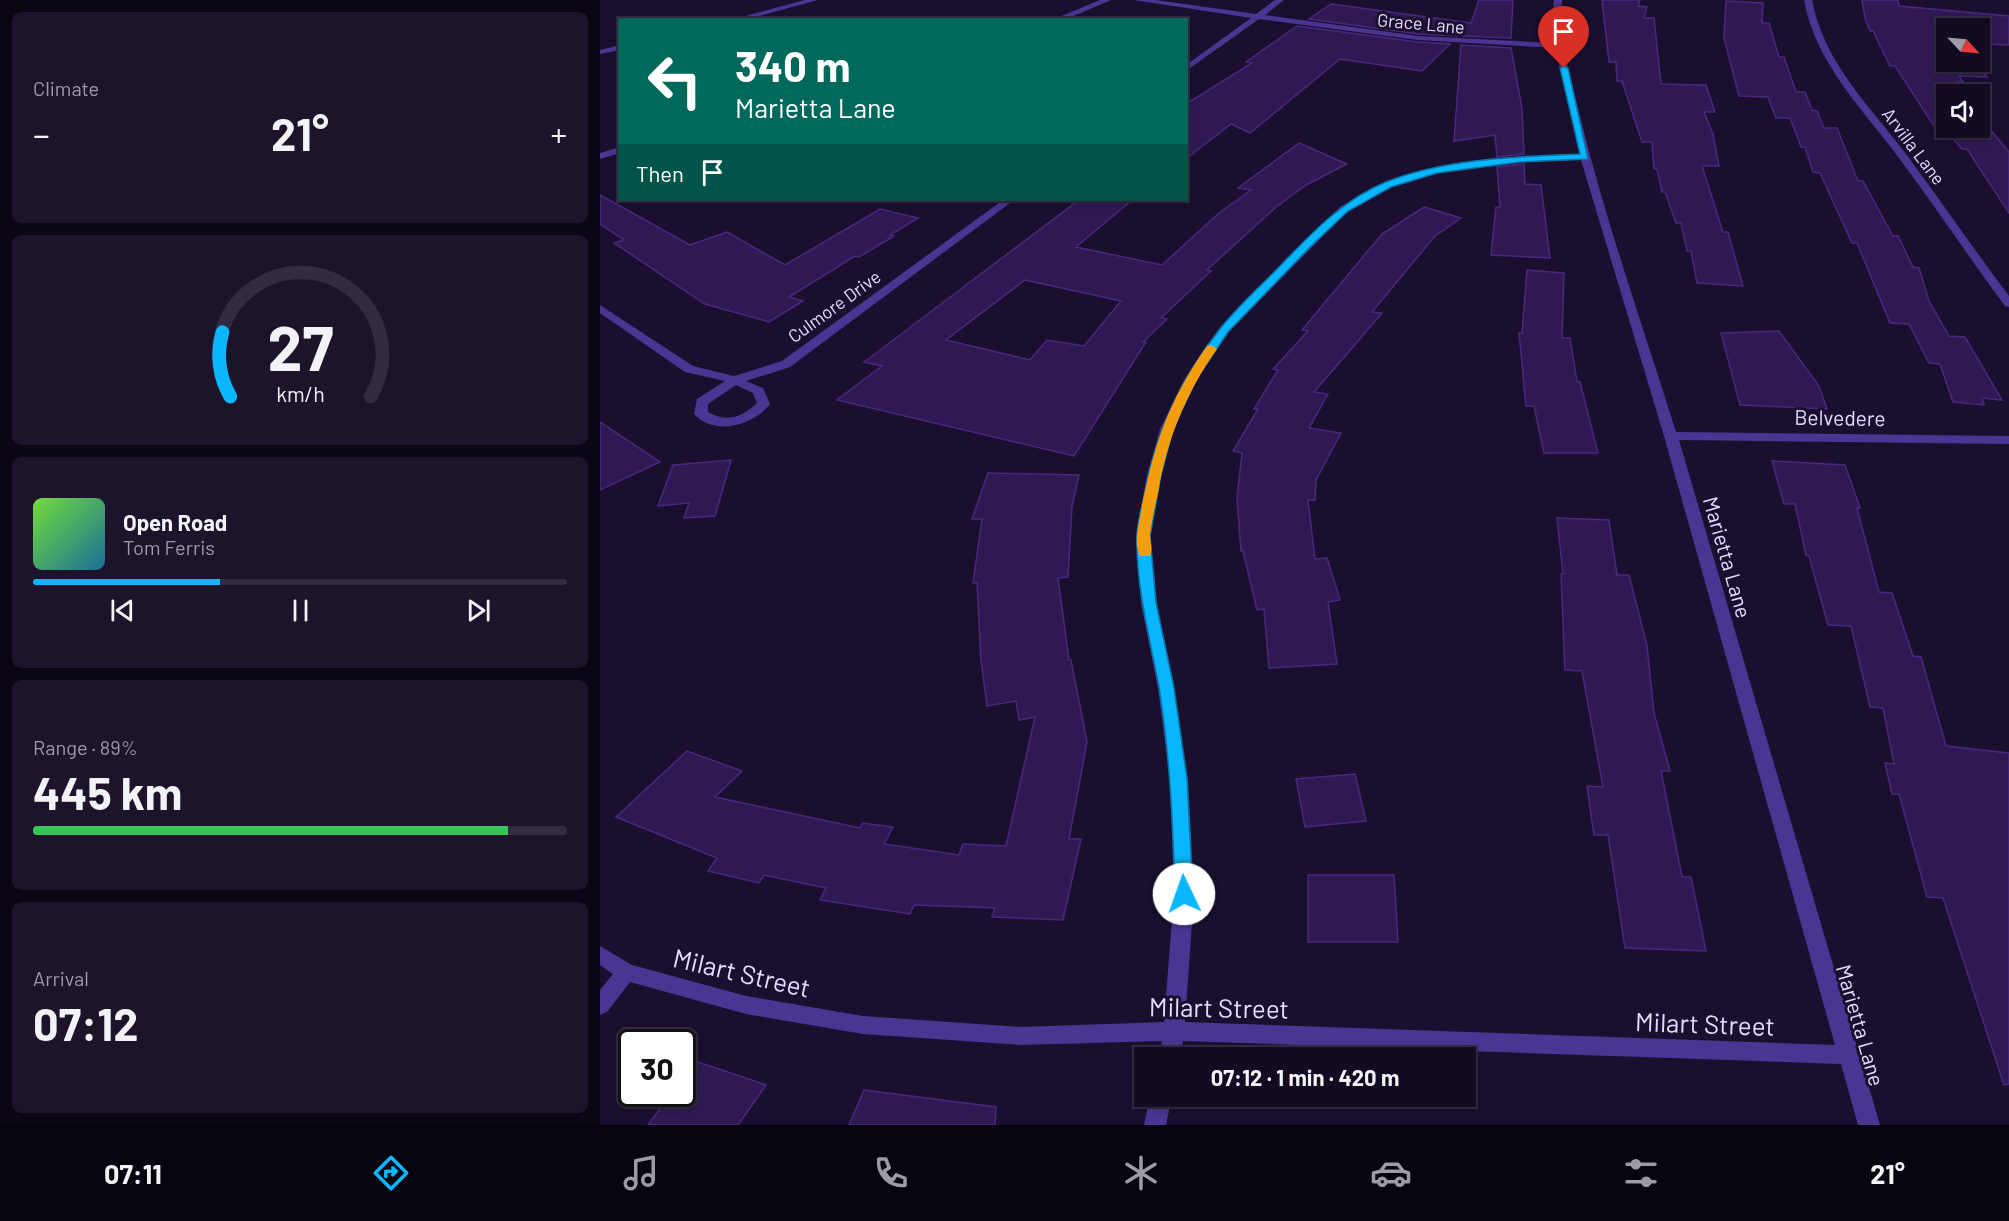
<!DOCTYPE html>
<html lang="en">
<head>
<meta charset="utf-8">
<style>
	:root { --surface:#140b23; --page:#1d142b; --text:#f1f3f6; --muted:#9d9ba6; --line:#332b41; --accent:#08b7ff }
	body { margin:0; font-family:Barlow,sans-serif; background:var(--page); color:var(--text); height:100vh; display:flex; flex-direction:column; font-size:22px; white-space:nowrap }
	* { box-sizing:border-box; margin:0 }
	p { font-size:20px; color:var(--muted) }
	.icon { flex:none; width:33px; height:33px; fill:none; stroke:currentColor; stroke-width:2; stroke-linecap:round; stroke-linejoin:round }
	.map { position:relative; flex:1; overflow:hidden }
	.panel { display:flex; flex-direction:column; gap:12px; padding:12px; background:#0b0613; width:600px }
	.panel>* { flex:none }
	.top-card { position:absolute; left:18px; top:18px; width:570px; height:183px; border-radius:0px; box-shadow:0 3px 9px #0003,0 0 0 2px var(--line); background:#00695c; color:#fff; overflow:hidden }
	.needle { width:39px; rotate:116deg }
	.buttons { position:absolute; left:1336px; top:18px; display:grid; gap:12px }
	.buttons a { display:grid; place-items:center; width:54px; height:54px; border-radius:0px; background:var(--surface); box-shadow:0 3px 9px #0003,0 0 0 2px var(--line); font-size:30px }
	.speed { position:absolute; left:18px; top:1029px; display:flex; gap:12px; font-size:30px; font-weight:700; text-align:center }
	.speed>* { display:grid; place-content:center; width:78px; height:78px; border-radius:50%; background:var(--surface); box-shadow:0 3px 9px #0003,0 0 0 2px var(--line); line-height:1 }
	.speed .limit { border:3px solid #111; border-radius:9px; background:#fff; color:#111 }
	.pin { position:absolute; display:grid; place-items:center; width:51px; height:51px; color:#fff; margin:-62px -26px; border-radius:50% 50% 50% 0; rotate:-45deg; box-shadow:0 0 6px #0007 }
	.pin .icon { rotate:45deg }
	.me { position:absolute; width:66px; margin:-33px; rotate:357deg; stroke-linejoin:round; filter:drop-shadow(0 0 4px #0008) }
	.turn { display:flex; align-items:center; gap:21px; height:126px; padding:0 18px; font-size:27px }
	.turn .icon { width:78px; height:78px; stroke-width:2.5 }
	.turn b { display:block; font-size:42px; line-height:51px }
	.then { display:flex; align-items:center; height:57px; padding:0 18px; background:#0003; gap:12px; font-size:22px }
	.big { font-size:45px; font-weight:700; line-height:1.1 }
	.panel .widget { flex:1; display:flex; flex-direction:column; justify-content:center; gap:9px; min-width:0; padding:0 21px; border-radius:9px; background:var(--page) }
	.panel .dial { align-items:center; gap:0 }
	.dial svg { height:156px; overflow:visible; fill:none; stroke:var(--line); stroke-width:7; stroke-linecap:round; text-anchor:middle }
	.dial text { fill:var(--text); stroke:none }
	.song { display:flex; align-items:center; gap:18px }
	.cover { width:72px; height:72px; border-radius:9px; background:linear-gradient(135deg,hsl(100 70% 55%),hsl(200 70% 35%)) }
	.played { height:6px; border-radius:3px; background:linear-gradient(90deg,var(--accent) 35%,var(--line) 35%) }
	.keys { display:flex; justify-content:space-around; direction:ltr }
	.heat { display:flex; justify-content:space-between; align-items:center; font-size:33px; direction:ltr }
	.charge { height:9px; border-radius:4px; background:linear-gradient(90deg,#34c759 89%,var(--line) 0) }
	.trip { position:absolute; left:534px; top:1047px; width:342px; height:60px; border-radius:0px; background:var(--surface); box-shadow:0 3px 9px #0003,0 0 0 2px var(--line); font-weight:700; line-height:60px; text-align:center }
	.tab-bar { display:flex; height:96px; justify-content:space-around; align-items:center; background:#08040e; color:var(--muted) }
	.tab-bar .icon { width:42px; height:42px }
	.tab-bar .active { color:var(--accent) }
	.tab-bar b { font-size:27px; color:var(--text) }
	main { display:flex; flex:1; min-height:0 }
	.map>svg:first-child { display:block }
	.building { fill:#2f1952; stroke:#4b2880; stroke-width:1.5; fill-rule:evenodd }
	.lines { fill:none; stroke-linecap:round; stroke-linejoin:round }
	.minor { fill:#4b3593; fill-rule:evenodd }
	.route { fill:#08b7ff; stroke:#0577a6; stroke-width:1.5 }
	.slow { fill:#f59e0b }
	.labels { text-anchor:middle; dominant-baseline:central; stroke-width:6; stroke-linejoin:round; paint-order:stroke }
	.far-street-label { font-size:18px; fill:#e7dcff; stroke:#1a0f2f }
	.street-label { font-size:21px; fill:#e7dcff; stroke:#1a0f2f }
	.near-street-label { font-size:26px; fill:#e7dcff; stroke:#1a0f2f }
</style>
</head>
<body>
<main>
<section class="panel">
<div class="widget"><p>Climate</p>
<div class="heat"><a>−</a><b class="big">21°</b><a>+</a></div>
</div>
<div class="widget dial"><svg viewBox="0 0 100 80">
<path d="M14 69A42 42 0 1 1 86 69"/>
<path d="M14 69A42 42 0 0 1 10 36" stroke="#08b7ff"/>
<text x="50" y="56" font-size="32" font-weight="700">27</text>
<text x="50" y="72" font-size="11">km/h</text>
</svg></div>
<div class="widget">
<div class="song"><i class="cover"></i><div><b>Open Road</b><p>Tom Ferris</p></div></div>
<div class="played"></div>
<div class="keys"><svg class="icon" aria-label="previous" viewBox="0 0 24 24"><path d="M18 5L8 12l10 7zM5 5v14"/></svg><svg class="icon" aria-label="pause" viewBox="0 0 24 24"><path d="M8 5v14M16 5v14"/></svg><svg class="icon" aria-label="next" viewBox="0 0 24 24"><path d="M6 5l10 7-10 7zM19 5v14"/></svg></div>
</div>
<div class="widget"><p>Range · 89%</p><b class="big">445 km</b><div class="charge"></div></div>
<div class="widget"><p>Arrival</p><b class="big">07:12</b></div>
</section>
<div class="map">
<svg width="1409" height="1125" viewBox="0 0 1409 1125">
	<rect width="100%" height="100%" fill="#1a0f2f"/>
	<path class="building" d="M879,0H913L911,38L862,36V33L859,36L818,34L709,19L731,4L871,23Z
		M1002,0H1040L1038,6L1047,7L1044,18H1054L1061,84L1106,85L1115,112H1104L1113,134L1119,166H1102L1123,232H1128L1143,286L1097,283L1091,251H1087L1081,223H1076L1065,192H1062L1057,169H1054L1052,142H1042L1022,81H1017L1016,62H1009Z
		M1262,0H1298L1299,6L1409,16V45L1380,44V28H1347V62H1375L1387,77L1359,76L1363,82H1357L1366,94H1347V128H1380V117L1409,152V213L1367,149H1362L1342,126H1334L1295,66H1290L1273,31H1270L1265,18Z
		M1126,1L1163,3L1162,23H1169L1179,57H1184L1196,92H1205L1212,110L1217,111L1224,128H1237L1258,181H1263L1293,236H1298L1313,267L1319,268L1329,301L1349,336L1365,337L1402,400L1382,398L1384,405L1353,402L1340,364L1329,363L1309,324L1290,323L1257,243H1252L1220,173L1213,172L1205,147H1201L1190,118H1176L1168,97L1139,96L1124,38Z
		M697,26L818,42L850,44L822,71L740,59L650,133L631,124L586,159V104L652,63L646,62Z
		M861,45L911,48L922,108L924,154L897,157L895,135L854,141Z
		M699,143L747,164L706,185L675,208L607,270L611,271L561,318L567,319L543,342H546L474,456L237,400L282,366L264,362L479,200H532L476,247L562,265L619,213L651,190L638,188ZM425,280L521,301L484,346L447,340L430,360L346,340Z
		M924,164L925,184L941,185L950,258L891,255L896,207H900L897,167Z
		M0,195L90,245L127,232L185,265L280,209L318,218L290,235L294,236L259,257L255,256L189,297L203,301L169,322L105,304L14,243L24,240L0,224Z
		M824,207L861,218L835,236L772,312L782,313L714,392L728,394L709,428L741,433L716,480L715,500H708L715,559L727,558L740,600L728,602L737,664L669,668L664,609L657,610L643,551H641L637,498L642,453L633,451L658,409H654L678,370L673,369L708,331L702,330L782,234Z
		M927,270L964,273L962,338H970L977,382H980L998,453H944L934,406H926L919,333H922Z
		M1179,331L1219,386L1227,409L1140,405L1121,333Z
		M0,422L60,462L0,490Z
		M131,460L115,516L84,518L89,503L58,506L73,465Z
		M1172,461L1245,465L1260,508H1257L1279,592L1292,593L1313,656L1321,657L1346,746L1409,753V1084L1404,1085L1343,898L1327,897L1299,794H1292L1285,763L1294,764L1283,708L1270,707L1251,626L1228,625L1209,556L1206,555L1195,504H1184Z
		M388,473L479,475L472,506L468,577L458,578L469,660H471L487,742L469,839H481L463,920L392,917L395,908L314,905L310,914L220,900L226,888L164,875L159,883L108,871L117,858L16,817L87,751L142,771L115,797L260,828L263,823L293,827L284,844L359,855L363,844L406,846L435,717L419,720L416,701L387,706L381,660L377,583H373L382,519H372Z
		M957,518L1009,520L1017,575H1029L1047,646L1054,713L1070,771H1061L1082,877H1091L1106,951L1025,948L1008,835H994L987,786L1003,787L982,671L965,670L961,574H963Z
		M755,774L766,821L705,827L696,779Z
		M708,875H794L798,942H708Z
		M95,1061L166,1085L138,1125H48L71,1094H82V1078Z
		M264,1090L396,1107L395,1125H249Z"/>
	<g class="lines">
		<path class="minor" d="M205,0H218L145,20H130Z
			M500,0H511L464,20H452Z
			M534,0H555L656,14L675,0H684L665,15L818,36L955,43L952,20L954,0H962C958,39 970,75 979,112C1005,220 1043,326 1076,432L1409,436V444L1079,440L1280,1125H1258L1241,1064L583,1041L580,1058H558L562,1041L421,1045L263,1034L146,1014L30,982L7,1012L0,1015V990L13,974L0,965V946L32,965L146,996L263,1016L421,1027L564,1022L574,894L570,779L558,688L541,603L536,536L547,475L560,429L585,378L620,327L740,207L784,183L836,167L920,156L980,154L955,48L818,40L659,19L586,71V65L651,18ZM981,160L1064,436L1235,1045L585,1022L594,894L588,779L574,688L557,603L550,536L561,475L574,429L597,378L628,332L748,211L792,187L837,173L920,162Z
			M1204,0H1212C1224,64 1272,108 1309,158C1343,204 1375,251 1409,296V307L1405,306C1370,259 1337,209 1302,162C1264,110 1216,65 1204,0Z
			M20,45V50L0,54V50Z
			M20,147V153L0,159V153Z
			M403,200H414L190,367L146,381L163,388L170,404C154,425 115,437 94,414L97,399L125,381L85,372L0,313V305L93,366L134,376L182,361ZM136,385L153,393L157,403C143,417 126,423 108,412V404Z
			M550,1096H572L566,1125H544Z"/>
	</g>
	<path class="route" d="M964,66L968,68L988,159L920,162L837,173L791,187L748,211L713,244L628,332L597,378L573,429L561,475L550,536L556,603L574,688L587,779L593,894L590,899L584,901L578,899L575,894C573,824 570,756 559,687C550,638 536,588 537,537C537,522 542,507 545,492C556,432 582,377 620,329C639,305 662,285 683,263C713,232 744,199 786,182C846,158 916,157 980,154L960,68Z"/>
	<path class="slow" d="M611,345L617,349C586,393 567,439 558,493C555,506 552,520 550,534C550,542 553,549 550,556H540C533,543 539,525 541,511C554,444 568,402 607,346Z"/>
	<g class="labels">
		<g class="far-street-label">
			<text transform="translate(821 23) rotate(5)">Grace Lane</text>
			<text transform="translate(1314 146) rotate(53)">Arvilla Lane</text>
			<text transform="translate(234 306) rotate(-36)">Culmore Drive</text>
		</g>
		<g class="street-label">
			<text transform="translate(1240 417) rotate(1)">Belvedere</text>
			<text transform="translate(1128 557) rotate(74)">Marietta Lane</text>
			<text transform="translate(1261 1025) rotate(74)">Marietta Lane</text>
		</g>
		<g class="near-street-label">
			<text transform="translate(142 972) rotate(13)">Milart Street</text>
			<text transform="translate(619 1007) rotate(1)">Milart Street</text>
			<text transform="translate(1105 1023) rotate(2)">Milart Street</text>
		</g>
	</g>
</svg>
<div class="buttons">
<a><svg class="needle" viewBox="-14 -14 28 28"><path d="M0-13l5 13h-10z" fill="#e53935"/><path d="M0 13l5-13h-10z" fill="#9d9ba6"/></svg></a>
<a><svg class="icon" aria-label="sound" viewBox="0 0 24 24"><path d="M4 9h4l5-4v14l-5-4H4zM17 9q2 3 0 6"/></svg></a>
</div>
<div class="speed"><div class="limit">30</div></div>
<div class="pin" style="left:964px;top:68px;background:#d93025"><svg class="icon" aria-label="arrive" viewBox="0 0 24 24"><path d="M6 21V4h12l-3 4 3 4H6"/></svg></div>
<svg class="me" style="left:584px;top:894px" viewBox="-20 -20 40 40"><circle r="19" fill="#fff"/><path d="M0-13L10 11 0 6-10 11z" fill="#08b7ff"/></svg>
<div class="trip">07:12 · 1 min · 420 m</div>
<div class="top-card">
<div class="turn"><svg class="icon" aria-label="left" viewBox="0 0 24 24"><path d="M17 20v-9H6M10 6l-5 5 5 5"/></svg><div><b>340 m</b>Marietta Lane</div></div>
<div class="then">Then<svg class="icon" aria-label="arrive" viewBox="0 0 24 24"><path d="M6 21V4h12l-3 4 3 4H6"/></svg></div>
</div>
</div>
</main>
<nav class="tab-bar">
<b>07:11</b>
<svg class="icon active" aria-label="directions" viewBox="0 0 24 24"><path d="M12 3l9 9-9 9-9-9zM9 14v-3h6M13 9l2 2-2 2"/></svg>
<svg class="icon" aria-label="music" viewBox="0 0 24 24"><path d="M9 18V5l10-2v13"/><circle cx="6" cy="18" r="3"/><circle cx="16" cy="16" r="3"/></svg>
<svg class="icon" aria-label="phone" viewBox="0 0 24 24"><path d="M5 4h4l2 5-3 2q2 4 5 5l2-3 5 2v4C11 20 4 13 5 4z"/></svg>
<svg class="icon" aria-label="climate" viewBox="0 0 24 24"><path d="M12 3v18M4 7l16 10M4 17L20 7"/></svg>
<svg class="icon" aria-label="car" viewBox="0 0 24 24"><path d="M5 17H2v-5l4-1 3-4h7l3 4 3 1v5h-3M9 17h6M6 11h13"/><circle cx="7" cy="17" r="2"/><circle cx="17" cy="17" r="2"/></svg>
<svg class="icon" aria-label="filters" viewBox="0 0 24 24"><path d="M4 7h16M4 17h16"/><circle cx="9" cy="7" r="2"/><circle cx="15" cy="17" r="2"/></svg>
<b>21°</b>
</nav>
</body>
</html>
